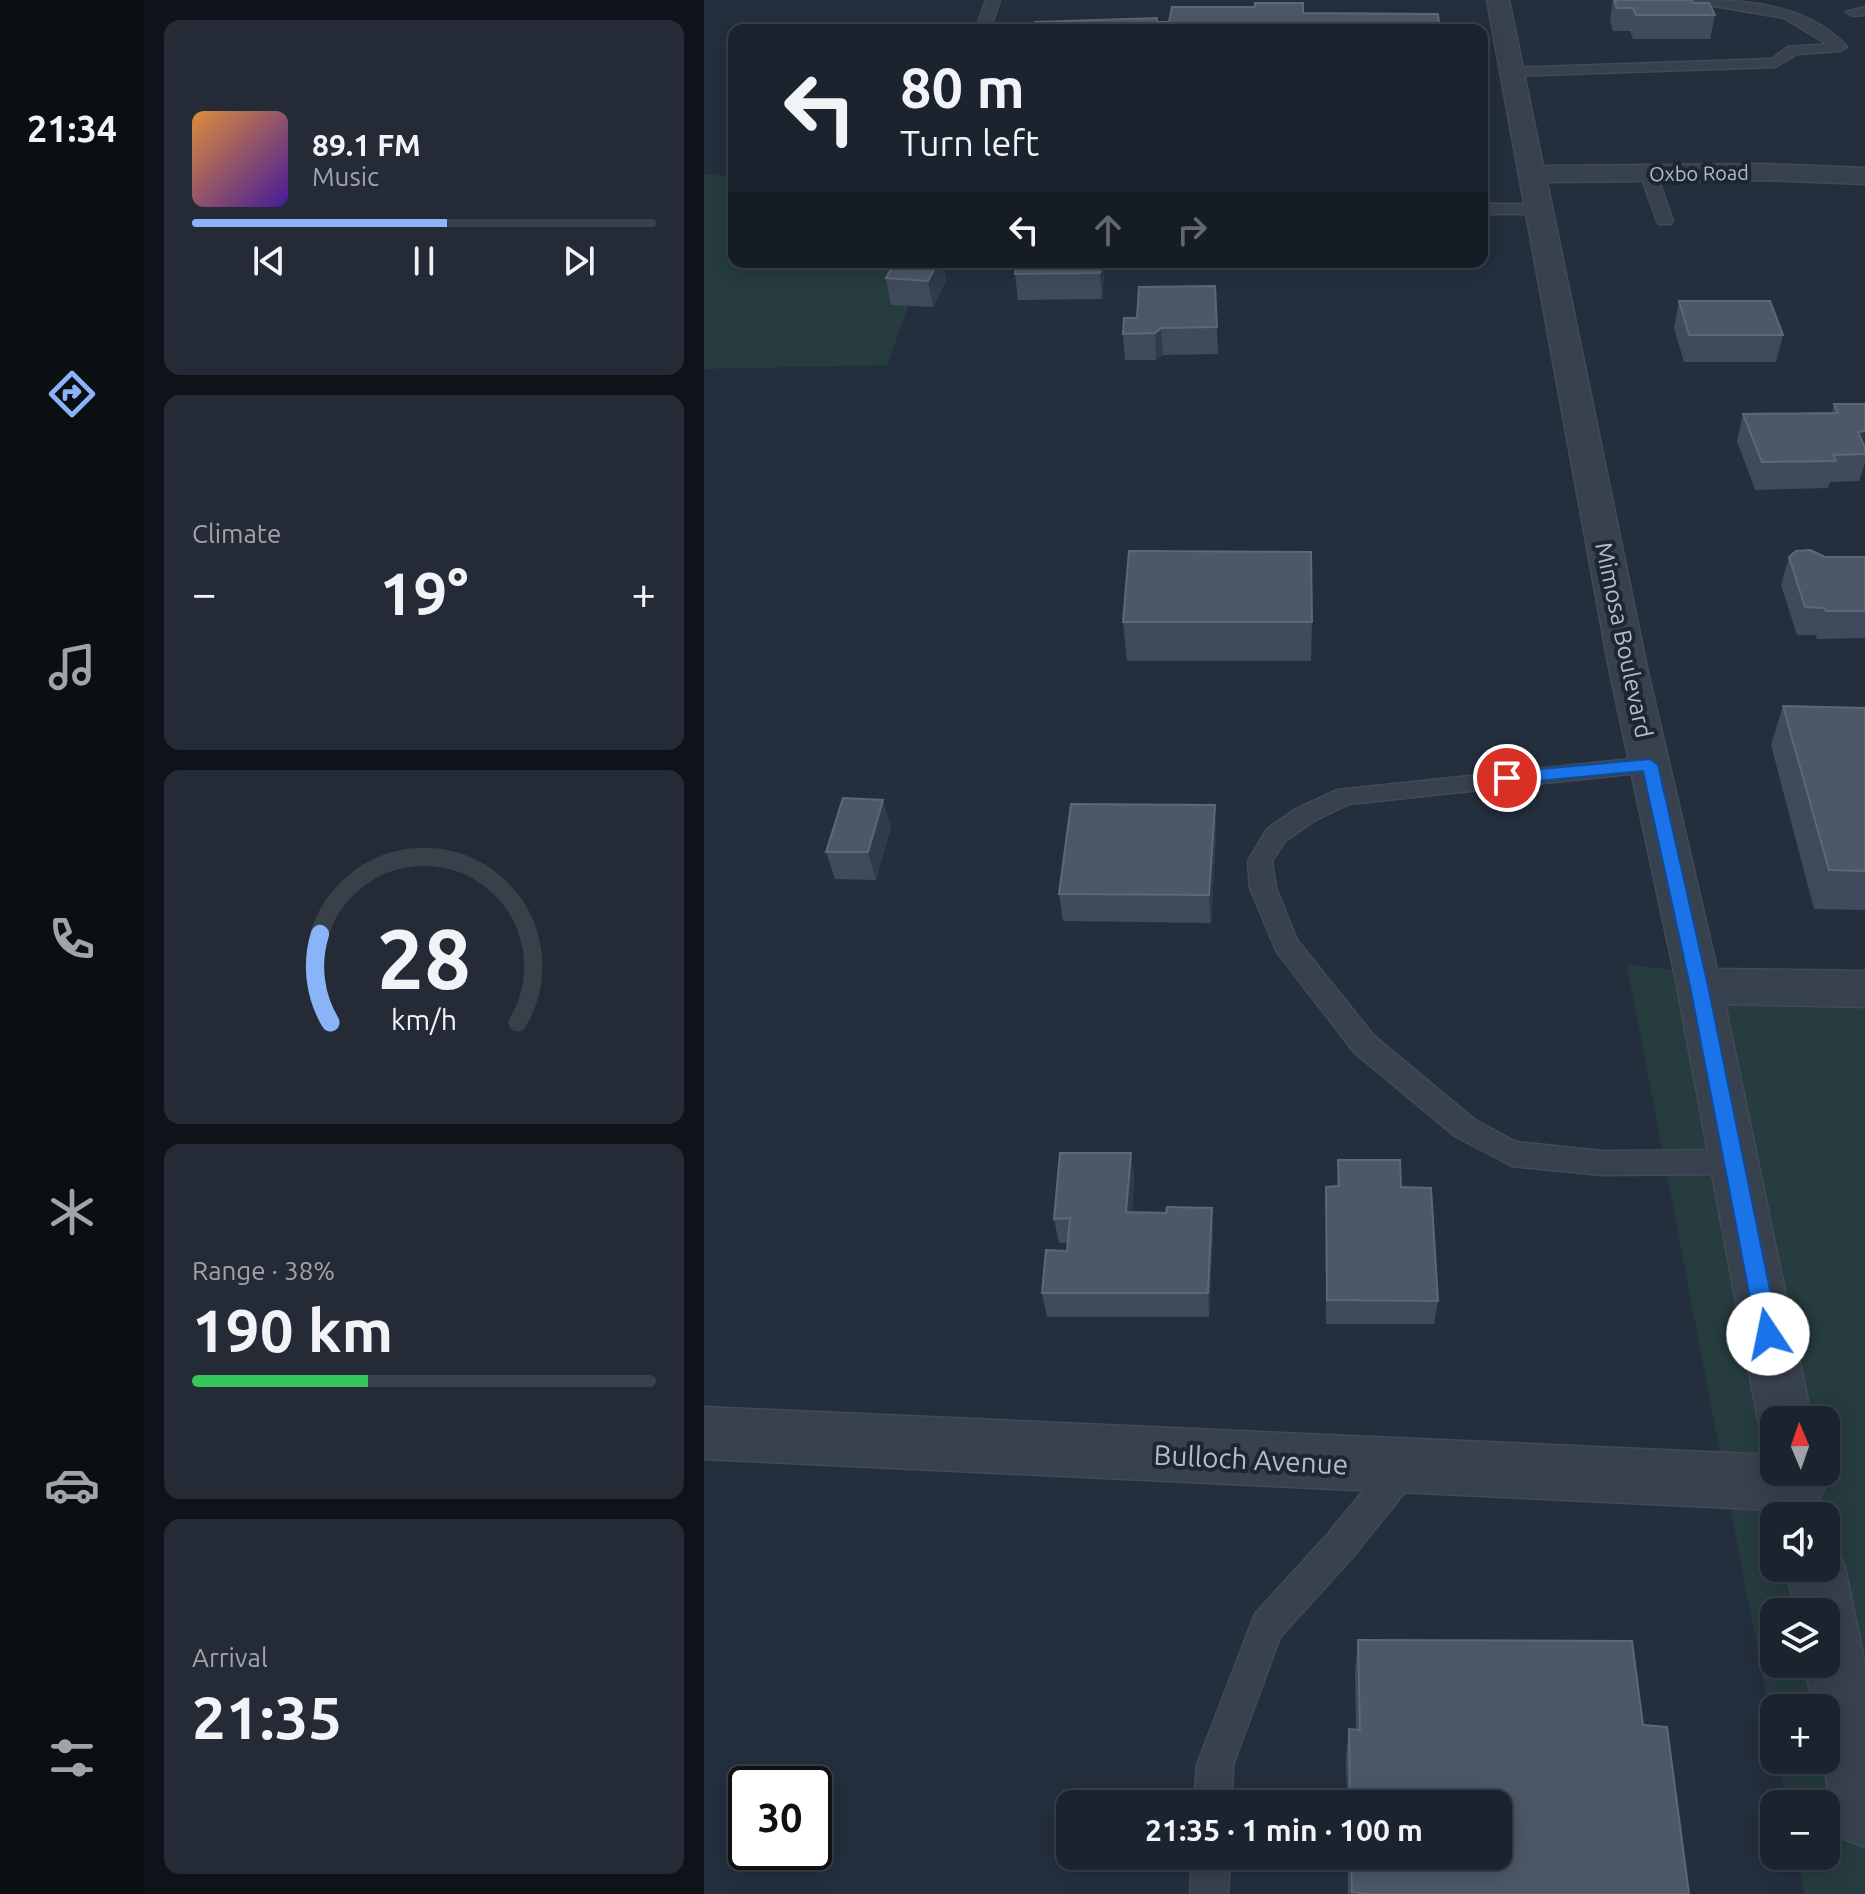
<!DOCTYPE html>
<html lang="en">
<head>
<meta charset="utf-8">
<style>
	:root { --surface:#1b232e; --page:#242b36; --text:#f1f3f6; --muted:#a0a4aa; --line:#39404a; --accent:#8ab4f8 }
	body { margin:0; font-family:Ubuntu,sans-serif; background:var(--page); color:var(--text); height:100vh; display:flex; flex-direction:column; font-size:30px; white-space:nowrap }
	* { box-sizing:border-box; margin:0 }
	p { font-size:26px; color:var(--muted) }
	.icon { flex:none; width:44px; height:44px; fill:none; stroke:currentColor; stroke-width:2; stroke-linecap:round; stroke-linejoin:round }
	.map { position:relative; flex:1; overflow:hidden }
	.sheet { display:flex; flex-direction:column; gap:20px; padding:20px; background:#0f1319; width:560px }
	.sheet>* { flex:none }
	.top-card { position:absolute; left:24px; top:24px; width:760px; height:244px; border-radius:16px; box-shadow:0 4px 20px #0003,0 0 0 2px var(--line); background:#1b232e; color:var(--text); overflow:hidden }
	.needle { width:52px; rotate:358deg }
	.controls { position:absolute; left:1056px; top:1406px; display:grid; gap:16px }
	.controls a { display:grid; place-items:center; width:80px; height:80px; border-radius:16px; background:var(--surface); box-shadow:0 4px 20px #0003,0 0 0 2px var(--line); font-size:40px }
	.speed { position:absolute; left:24px; top:1766px; display:flex; gap:16px; font-size:40px; font-weight:700; text-align:center }
	.speed>* { display:grid; place-content:center; width:104px; height:104px; border-radius:50%; background:var(--surface); box-shadow:0 4px 20px #0003,0 0 0 2px var(--line); line-height:1 }
	.speed .limit { border:4px solid #111; border-radius:12px; background:#fff; color:#111 }
	.pin { position:absolute; display:grid; place-items:center; width:68px; height:68px; color:#fff; margin:-34px; border:4px solid #fff; border-radius:50%; box-shadow:0 2px 8px #0007 }
	.me { position:absolute; width:88px; margin:-44px; rotate:349deg; stroke-linejoin:round; filter:drop-shadow(0 0 6px #0008) }
	.turn { display:flex; align-items:center; gap:28px; height:168px; padding:0 40px; font-size:36px }
	.turn .icon { width:104px; height:104px; stroke-width:2.5 }
	.turn b { display:block; font-size:56px; line-height:68px }
	.lanes { display:flex; align-items:center; height:76px; padding:0 40px; background:#0003; justify-content:center; gap:40px; direction:ltr }
	.lanes .off { opacity:.35 }
	.big { font-size:60px; font-weight:600; line-height:1.1 }
	.sheet .tile { flex:1; display:flex; flex-direction:column; justify-content:center; gap:12px; min-width:0; padding:0 28px; border-radius:16px; background:var(--page) }
	.sheet .dial { align-items:center; gap:0 }
	.dial svg { height:208px; overflow:visible; fill:none; stroke:var(--line); stroke-width:7; stroke-linecap:round; text-anchor:middle }
	.dial text { fill:var(--text); stroke:none }
	.song { display:flex; align-items:center; gap:24px }
	.cover { width:96px; height:96px; border-radius:12px; background:linear-gradient(135deg,hsl(30 70% 55%),hsl(260 70% 35%)) }
	.played { height:8px; border-radius:4px; background:linear-gradient(90deg,var(--accent) 55%,var(--line) 55%) }
	.keys { display:flex; justify-content:space-around; direction:ltr }
	.heat { display:flex; justify-content:space-between; align-items:center; font-size:44px; direction:ltr }
	.charge { height:12px; border-radius:6px; background:linear-gradient(90deg,#34c759 38%,var(--line) 0) }
	.trip { position:absolute; left:352px; top:1790px; width:456px; height:80px; border-radius:16px; background:var(--surface); box-shadow:0 4px 20px #0003,0 0 0 2px var(--line); font-weight:600; line-height:80px; text-align:center }
	main { display:flex; flex:1; min-height:0 }
	.dock { display:flex; flex-direction:column; width:144px; justify-content:space-around; align-items:center; background:#0b0e12; color:var(--muted) }
	.dock .icon { width:56px; height:56px }
	.dock .on { color:var(--accent) }
	.dock b { font-size:36px; color:var(--text) }
	.map>svg:first-child { display:block }
	.green { fill:#263c3f; fill-rule:evenodd }
	.lines { fill:none; stroke-linecap:round; stroke-linejoin:round }
	.service-casing { stroke:#414a57; stroke-width:3 }
	.minor-casing { stroke:#414a57; stroke-width:3 }
	.service { fill:#38414e; fill-rule:evenodd }
	.minor { fill:#38414e; fill-rule:evenodd }
	.wall { fill:#3f4b5c }
	.shaded-wall { fill:#2f3b4b }
	.building { fill:#4b5868; stroke:#5c6777; stroke-width:2 }
	.route { fill:#1a73e8; stroke:#114b97; stroke-width:2 }
	.labels { text-anchor:middle; dominant-baseline:central; stroke-width:8; stroke-linejoin:round; paint-order:stroke }
	.far-street-label { font-size:20px; fill:#b4bcc9; stroke:#1d2633 }
	.street-label { font-size:24px; fill:#b4bcc9; stroke:#1d2633 }
	.near-street-label { font-size:28px; fill:#b4bcc9; stroke:#1d2633 }
</style>
</head>
<body>
<main>
<nav class="dock">
<b>21:34</b>
<svg class="icon on" aria-label="directions" viewBox="0 0 24 24"><path d="M12 3l9 9-9 9-9-9zM9 14v-3h6M13 9l2 2-2 2"/></svg>
<svg class="icon" aria-label="music" viewBox="0 0 24 24"><path d="M9 18V5l10-2v13"/><circle cx="6" cy="18" r="3"/><circle cx="16" cy="16" r="3"/></svg>
<svg class="icon" aria-label="phone" viewBox="0 0 24 24"><path d="M5 4h4l2 5-3 2q2 4 5 5l2-3 5 2v4C11 20 4 13 5 4z"/></svg>
<svg class="icon" aria-label="climate" viewBox="0 0 24 24"><path d="M12 3v18M4 7l16 10M4 17L20 7"/></svg>
<svg class="icon" aria-label="car" viewBox="0 0 24 24"><path d="M5 17H2v-5l4-1 3-4h7l3 4 3 1v5h-3M9 17h6M6 11h13"/><circle cx="7" cy="17" r="2"/><circle cx="17" cy="17" r="2"/></svg>
<svg class="icon" aria-label="filters" viewBox="0 0 24 24"><path d="M4 7h16M4 17h16"/><circle cx="9" cy="7" r="2"/><circle cx="15" cy="17" r="2"/></svg>
</nav>
<section class="sheet">
<div class="tile">
<div class="song"><i class="cover"></i><div><b>89.1 FM</b><p>Music</p></div></div>
<div class="played"></div>
<div class="keys"><svg class="icon" aria-label="previous" viewBox="0 0 24 24"><path d="M18 5L8 12l10 7zM5 5v14"/></svg><svg class="icon" aria-label="pause" viewBox="0 0 24 24"><path d="M8 5v14M16 5v14"/></svg><svg class="icon" aria-label="next" viewBox="0 0 24 24"><path d="M6 5l10 7-10 7zM19 5v14"/></svg></div>
</div>
<div class="tile"><p>Climate</p>
<div class="heat"><a>−</a><b class="big">19°</b><a>+</a></div>
</div>
<div class="tile dial"><svg viewBox="0 0 100 80">
<path d="M14 69A42 42 0 1 1 86 69"/>
<path d="M14 69A42 42 0 0 1 10 35" stroke="#8ab4f8"/>
<text x="50" y="56" font-size="32" font-weight="700">28</text>
<text x="50" y="72" font-size="11">km/h</text>
</svg></div>
<div class="tile"><p>Range · 38%</p><b class="big">190 km</b><div class="charge"></div></div>
<div class="tile"><p>Arrival</p><b class="big">21:35</b></div>
</section>
<div class="map">
<svg width="1161" height="1894" viewBox="0 0 1161 1894">
	<rect width="100%" height="100%" fill="#242f3e"/>
	<path class="green" d="M0,174L30,177V262H220L183,365L0,369Z
		M923,965L1161,990V1894H1100L1093,1856H1122V1804H1083L1075,1760H1122V1708H1070V1736ZM1070,1420H1122V1472H1070ZM1070,1516H1122V1568H1070ZM1070,1612H1122V1664H1070Z"/>
	<g class="lines">
		<g class="service-casing">
			<path id="service" d="M282,0H296L286,30H272Z
				M991,0C1044,0 1105,5 1143,47L1136,51L1093,54L1071,67L808,76L801,72L808,68L1068,59L1084,47L1123,44L1080,18L998,4Z
				M1161,7V15L1149,16L1142,12Z
				M944,168L952,173L969,221L967,224H955L953,221L936,173Z
				M778,204H835L843,209L835,214H778Z
				M946,757L954,759L958,765L954,771L645,804L610,821L581,841L568,861L572,888L593,940L670,1036L771,1120L812,1142L898,1151L1030,1150L1040,1153L1044,1162L1040,1171L1030,1174L898,1175L808,1166L751,1136L650,1052L573,952L546,888L544,861L563,829L592,809L633,790Z
				M701,1450L713,1455L717,1466L713,1477L647,1559L576,1637L529,1765L528,1804H490L493,1765L551,1614L623,1535L689,1455Z
				M488,1856H526L524,1894H486Z"/>
		</g>
		<g class="minor-casing">
			<path id="minor" d="M783,0H805L839,166L1059,164L1161,168V184L1059,180L843,182L943,668L1013,969L1161,971V1007L1021,1004L1108,1420H1070V1442L1062,1438L1054,1420L973,986L905,668Z
				M0,1407L1070,1455V1472H1117L1122,1484L1114,1503L1094,1511L0,1459Z
				M1122,1543L1133,1547L1141,1568L1161,1664V1847L1138,1838L1129,1815L1119,1760H1122V1708H1109L1101,1664H1122V1612H1090L1083,1568H1122Z"/>
		</g>
		<use href="#service" class="service"/>
		<use href="#minor" class="minor"/>
	</g>
	<path class="wall" d="M909,0H988L989,3L1011,15L1006,39H929L926,31H909L906,21Z
		M191,262H239L242,281L229,307L187,305L182,278Z
		M401,262L398,299L314,300L311,274Z
		M511,286L514,354L459,355L452,360H421L419,334L433,318Z
		M975,301L1079,335L1072,362H980L970,328Z
		M1130,404H1161V463L1155,481L1126,482L1124,488L1051,490L1033,441L1039,414L1128,413Z
		M1085,557H1161V638L1113,639L1112,635H1093L1077,585Z
		M419,622H608L607,661H423Z
		M1079,706L1161,708V910L1110,909L1067,745Z
		M511,805L512,833L507,923L359,921L355,894Z
		M187,827L172,880L131,879L122,852Z
		M427,1153L430,1178L428,1212L509,1232L505,1317H343L338,1293L363,1251L364,1243H355L350,1219Z
		M634,1160L697,1187L734,1301L730,1324H622V1187L633,1186Z
		M654,1640L939,1725L985,1894H644V1856H794V1804H643L642,1756L645,1729L652,1730L651,1670Z"/>
	<path class="shaded-wall" d="M234,262H239L242,281L229,307L224,281Z
		M397,262H401L398,299L396,273Z
		M457,328L459,355L452,360L451,333Z
		M1161,431V454L1154,432Z
		M179,800L187,827L172,880L164,852Z
		M511,805L512,833L507,923L505,895Z
		M427,1153L430,1178L426,1236L422,1212Z
		M508,1208L509,1232L505,1317L504,1293Z"/>
	<path class="building" d="M910,0H988L989,3H1005L1011,15H932L929,8H913Z
		M551,3H599V13L734,14L736,30H329L331,22L453,18V22H465L468,7H551Z
		M191,262H234L224,281L182,278Z
		M313,262H397L396,273L311,274Z
		M511,286L513,327L457,328L451,333L419,334L420,318H433L435,287Z
		M975,301H1066L1079,335H985Z
		M1130,404H1161V431L1154,432L1161,448V454L1129,455L1132,461L1058,462L1039,414L1134,413Z
		M1106,550L1121,557H1161V611H1122L1120,608L1101,607L1085,557L1092,551Z
		M425,551L607,552L608,622H419Z
		M1079,706L1161,708V871L1125,870Z
		M139,798L179,800L164,852H122Z
		M367,804L511,805L505,895L355,894Z
		M356,1153H427L422,1212L462,1213L463,1207L508,1208L504,1293H338L342,1250L363,1251L366,1218L350,1219Z
		M634,1160H696L697,1187L727,1188L734,1301L623,1300L622,1187L635,1186Z
		M654,1640L928,1641L939,1725L963,1727L985,1894H664L648,1892L647,1856H794V1804H646L645,1729L656,1730Z"/>
	<path class="route" d="M946,759L954,765L1004,986L1075,1334L1072,1341L1064,1344L1056,1341L1053,1334L986,986L939,771L803,784L794,778L803,772Z"/>
	<g class="labels">
		<g class="far-street-label">
			<text transform="translate(995 173) rotate(-1)">Oxbo Road</text>
		</g>
		<g class="street-label">
			<text transform="translate(920 640) rotate(78)">Mimosa Boulevard</text>
		</g>
		<g class="near-street-label">
			<text transform="translate(547 1459) rotate(3)">Bulloch Avenue</text>
		</g>
	</g>
</svg>
<div class="controls">
<a><svg class="needle" viewBox="-14 -14 28 28"><path d="M0-13l5 13h-10z" fill="#e53935"/><path d="M0 13l5-13h-10z" fill="#a0a4aa"/></svg></a>
<a><svg class="icon" aria-label="sound" viewBox="0 0 24 24"><path d="M4 9h4l5-4v14l-5-4H4zM17 9q2 3 0 6"/></svg></a>
<a><svg class="icon" aria-label="layers" viewBox="0 0 24 24"><path d="M12 4l9 5-9 5-9-5zM3 14l9 5 9-5"/></svg></a>
<a>+</a>
<a>−</a>
</div>
<div class="speed"><div class="limit">30</div></div>
<div class="pin" style="left:803px;top:778px;background:#d93025"><svg class="icon" aria-label="arrive" viewBox="0 0 24 24"><path d="M6 21V4h12l-3 4 3 4H6"/></svg></div>
<svg class="me" style="left:1064px;top:1334px" viewBox="-20 -20 40 40"><circle r="19" fill="#fff"/><path d="M0-13L10 11 0 6-10 11z" fill="#1a73e8"/></svg>
<div class="trip">21:35 · 1 min · 100 m</div>
<div class="top-card">
<div class="turn"><svg class="icon" aria-label="left" viewBox="0 0 24 24"><path d="M17 20v-9H6M10 6l-5 5 5 5"/></svg><div><b>80 m</b>Turn left</div></div>
<div class="lanes"><svg class="icon" aria-label="left" viewBox="0 0 24 24"><path d="M17 20v-9H6M10 6l-5 5 5 5"/></svg><svg class="icon off" aria-label="ahead" viewBox="0 0 24 24"><path d="M12 20V5M6 11l6-6 6 6"/></svg><svg class="icon off" aria-label="right" viewBox="0 0 24 24"><path d="M7 20v-9h11M14 6l5 5-5 5"/></svg></div>
</div>
</div>
</main>
</body>
</html>
